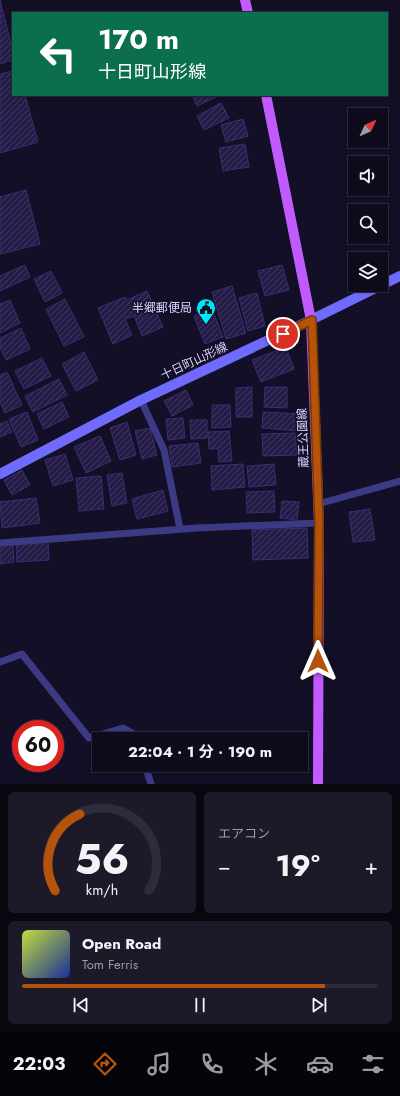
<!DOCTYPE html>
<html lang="ja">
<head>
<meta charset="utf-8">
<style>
	:root { --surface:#0e0b1c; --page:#1c1929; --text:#f1f3f6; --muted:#9b9ba3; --line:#2e2b3b; --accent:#b45309 }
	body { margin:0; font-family:Jost,"Noto Sans JP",sans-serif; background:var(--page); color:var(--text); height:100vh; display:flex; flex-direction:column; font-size:15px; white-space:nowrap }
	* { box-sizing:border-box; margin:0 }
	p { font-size:13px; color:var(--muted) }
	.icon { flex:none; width:22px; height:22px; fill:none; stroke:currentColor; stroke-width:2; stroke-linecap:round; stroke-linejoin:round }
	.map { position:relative; height:784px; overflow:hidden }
	.drawer { display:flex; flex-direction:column; gap:8px; padding:8px; background:#08060f; flex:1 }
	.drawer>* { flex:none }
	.banner { position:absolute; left:12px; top:12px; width:376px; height:84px; border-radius:0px; box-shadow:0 1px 3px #0004,0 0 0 1px var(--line); background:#0b6e4f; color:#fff; overflow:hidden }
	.needle { width:26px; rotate:46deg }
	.controls { position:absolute; left:348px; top:108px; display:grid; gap:8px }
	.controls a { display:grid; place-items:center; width:40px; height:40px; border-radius:0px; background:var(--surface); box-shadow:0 1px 3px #0004,0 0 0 1px var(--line); font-size:20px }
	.speed { position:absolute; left:12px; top:720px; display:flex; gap:8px; font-size:20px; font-weight:700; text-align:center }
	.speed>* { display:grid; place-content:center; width:52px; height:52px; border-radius:50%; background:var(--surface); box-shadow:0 1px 3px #0004,0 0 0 1px var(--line); line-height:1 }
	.speed .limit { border:6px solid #d22; background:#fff; color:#111 }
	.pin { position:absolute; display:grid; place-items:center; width:34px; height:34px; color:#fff; margin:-17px; border:2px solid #fff; border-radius:50%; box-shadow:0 1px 4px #0007 }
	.me { position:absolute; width:44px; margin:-22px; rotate:0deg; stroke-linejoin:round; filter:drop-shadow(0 0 3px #0008) }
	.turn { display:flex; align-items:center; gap:14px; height:84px; padding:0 20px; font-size:18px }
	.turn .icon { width:52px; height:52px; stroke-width:2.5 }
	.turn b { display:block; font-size:28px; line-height:34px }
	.big { font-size:30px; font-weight:700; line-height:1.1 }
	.drawer .card { flex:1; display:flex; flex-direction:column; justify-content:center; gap:6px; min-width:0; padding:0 14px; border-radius:6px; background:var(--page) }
	.drawer .dial { align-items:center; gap:0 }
	.dial svg { height:104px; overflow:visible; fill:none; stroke:var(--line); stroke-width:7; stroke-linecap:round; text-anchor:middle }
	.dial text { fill:var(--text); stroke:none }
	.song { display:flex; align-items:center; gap:12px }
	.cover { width:48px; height:48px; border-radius:6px; background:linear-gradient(135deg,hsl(70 70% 55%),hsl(230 70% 35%)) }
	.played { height:4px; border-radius:2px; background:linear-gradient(90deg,var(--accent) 85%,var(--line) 85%) }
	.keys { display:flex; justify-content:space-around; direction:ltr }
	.heat { display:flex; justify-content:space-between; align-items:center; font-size:22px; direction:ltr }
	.drawer .tiles { flex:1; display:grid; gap:8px; grid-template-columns:1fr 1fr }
	.card:last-child { grid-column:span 2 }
	.trip { position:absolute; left:92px; top:732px; width:216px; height:40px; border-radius:0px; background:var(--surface); box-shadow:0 1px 3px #0004,0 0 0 1px var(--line); font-weight:700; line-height:40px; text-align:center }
	.menu { display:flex; height:64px; justify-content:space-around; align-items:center; background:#06040b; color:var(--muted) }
	.menu .icon { width:28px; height:28px }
	.menu .selected { color:var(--accent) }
	.menu b { font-size:18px; color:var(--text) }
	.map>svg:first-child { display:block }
	.building { fill:url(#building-hatch); stroke:#3b2d73 }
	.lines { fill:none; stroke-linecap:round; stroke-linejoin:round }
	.service { stroke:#3d3a85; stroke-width:7 }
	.secondary { stroke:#6f6bff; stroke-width:10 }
	.primary { stroke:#c25bff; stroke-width:10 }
	.route-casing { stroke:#753606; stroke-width:10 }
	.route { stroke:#b45309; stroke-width:7 }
	.labels { text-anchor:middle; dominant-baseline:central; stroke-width:3; stroke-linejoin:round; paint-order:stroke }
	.poi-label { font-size:12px; fill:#d9d4ff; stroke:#130f26; text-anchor:end }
	.street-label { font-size:12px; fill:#d9d4ff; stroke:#130f26 }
</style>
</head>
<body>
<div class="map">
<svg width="400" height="784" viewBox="0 0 400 784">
	<defs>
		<pattern id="building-hatch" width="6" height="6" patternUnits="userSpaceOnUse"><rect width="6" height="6" fill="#241b47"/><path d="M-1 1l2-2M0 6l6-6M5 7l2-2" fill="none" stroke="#433b63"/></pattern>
	</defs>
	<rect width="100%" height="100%" fill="#130f26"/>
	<path class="building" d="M0,0L13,52V60L0,64Z
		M13,71V95H25L38,142L0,153V74Z
		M192,95H220L197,106Z
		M221,103L229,118L204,130L197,116Z
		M243,119L248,136L226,142L221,125Z
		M245,144L249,167L223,171L219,148Z
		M26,190L40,244L0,254V197Z
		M25,265L30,277L0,291V276Z
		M282,265L289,290L265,296L258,271Z
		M51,271L62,293L45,302L34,279Z
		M232,286L246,333L226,339L212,292Z
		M147,291L163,327L142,336L134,316L125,319L132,335L113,344L98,308L125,297L127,300Z
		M257,293L265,326L248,331L239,298Z
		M65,299L84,337L64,346L46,309Z
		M10,300L20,323L0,333V304Z
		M212,309L223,337L205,344L194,316Z
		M21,328L30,349L6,360L0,347V338Z
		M286,347L294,369L261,382L252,360Z
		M84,352L98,380L76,391L62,364Z
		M42,358L51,376L24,389L15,371Z
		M7,372L22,405L5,413L0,402V375Z
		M59,379L67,395L33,412L25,396Z
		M252,387V417H236V388Z
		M265,387H287V408L264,407Z
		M186,390L193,405L172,416L164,401Z
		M62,402L69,417L44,429L37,414Z
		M212,405H230L231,427L212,428Z
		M27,412L38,440L21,447L9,419Z
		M263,412L301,414L300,431L262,428Z
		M183,418L185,438L168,440L166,419Z
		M190,420H207V438L191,439Z
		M7,421L12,432L0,437V424Z
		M127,422L136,455L120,460L110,428Z
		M150,428L157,455L142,459L135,431Z
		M229,431L232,461L219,462L218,449H209L208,432Z
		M295,433L297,455L263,456L262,434Z
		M100,436L111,461L86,473L74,447Z
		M198,443L201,463L172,467L169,446Z
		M65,454L73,480L53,486L45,460Z
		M243,464L245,487L212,490L211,466Z
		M274,464L276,485L249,487L247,466Z
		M22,470L30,485L12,495L4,480Z
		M122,473L127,503L112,506L107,475Z
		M101,476L104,509L79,511L76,478Z
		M163,490L168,511L137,519L132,499Z
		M274,491L275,512L247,513L246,492Z
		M36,498L40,523L2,528L0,502Z
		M282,501L299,502L297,520L280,518Z
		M370,509L375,540L353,542L349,512Z
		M307,528L308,558L253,560L252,530Z
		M48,542L49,560L17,562L16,544Z
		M13,545L14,562L0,564V546Z"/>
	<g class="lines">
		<path class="service" d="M141,400L164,450L180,529
			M318,504L400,481
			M0,543L197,528L319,523
			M0,662L22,654L89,738L123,728L134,734L136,739
			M145,765L151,784"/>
		<path class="secondary" d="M0,474L141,400L311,320L400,276"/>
		<path class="primary" d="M245,0L248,13
			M266,95L311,320L319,523L318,784"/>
	</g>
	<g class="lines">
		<g class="route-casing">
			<path id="route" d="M283,334L312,320L319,523L318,661"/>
		</g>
		<use href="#route" class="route"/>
	</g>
	<defs>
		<g id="civic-pin" transform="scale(1)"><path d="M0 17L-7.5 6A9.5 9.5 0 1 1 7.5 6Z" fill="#00e5ff" stroke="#130f26"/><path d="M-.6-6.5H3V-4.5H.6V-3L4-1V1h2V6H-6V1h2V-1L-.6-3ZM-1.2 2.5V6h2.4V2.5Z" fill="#111"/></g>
	</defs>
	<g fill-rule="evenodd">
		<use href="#civic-pin" x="206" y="308"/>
	</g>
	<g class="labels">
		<g class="poi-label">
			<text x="192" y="308">半郷郵便局</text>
		</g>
		<g class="street-label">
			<text transform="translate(194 361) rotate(-25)">十日町山形線</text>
			<text transform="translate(303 438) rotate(-92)">蔵王公園線</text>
		</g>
	</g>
</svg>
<div class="controls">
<a><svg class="needle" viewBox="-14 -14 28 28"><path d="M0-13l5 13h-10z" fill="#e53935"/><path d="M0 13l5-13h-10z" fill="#9b9ba3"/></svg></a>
<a><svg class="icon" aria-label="sound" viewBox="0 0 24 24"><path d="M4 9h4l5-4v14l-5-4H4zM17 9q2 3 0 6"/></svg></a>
<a><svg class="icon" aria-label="search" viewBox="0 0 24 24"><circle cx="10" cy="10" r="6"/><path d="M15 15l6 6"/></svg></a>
<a><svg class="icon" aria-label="layers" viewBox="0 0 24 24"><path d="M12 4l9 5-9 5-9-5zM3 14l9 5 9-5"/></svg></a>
</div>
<div class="speed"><div class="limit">60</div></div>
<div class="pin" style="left:283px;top:334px;background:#d93025"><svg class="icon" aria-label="arrive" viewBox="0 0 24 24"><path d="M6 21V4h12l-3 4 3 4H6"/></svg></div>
<svg class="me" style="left:318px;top:661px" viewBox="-20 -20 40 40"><path d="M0-17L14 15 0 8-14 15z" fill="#b45309" stroke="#fff" stroke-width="4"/></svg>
<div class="trip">22:04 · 1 分 · 190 m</div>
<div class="banner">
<div class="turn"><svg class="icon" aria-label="left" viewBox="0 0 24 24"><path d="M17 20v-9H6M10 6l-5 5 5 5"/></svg><div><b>170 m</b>十日町山形線</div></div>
</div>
</div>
<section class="drawer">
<div class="tiles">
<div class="card dial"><svg viewBox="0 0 100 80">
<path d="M14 69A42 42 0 1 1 86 69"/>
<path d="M14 69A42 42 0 0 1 33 10" stroke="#b45309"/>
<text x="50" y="56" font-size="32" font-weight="700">56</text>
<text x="50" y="72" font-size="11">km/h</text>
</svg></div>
<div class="card"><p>エアコン</p>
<div class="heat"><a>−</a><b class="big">19°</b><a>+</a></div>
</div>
<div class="card">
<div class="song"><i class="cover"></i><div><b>Open Road</b><p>Tom Ferris</p></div></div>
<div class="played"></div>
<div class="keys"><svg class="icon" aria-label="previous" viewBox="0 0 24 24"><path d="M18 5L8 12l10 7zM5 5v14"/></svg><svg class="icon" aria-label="pause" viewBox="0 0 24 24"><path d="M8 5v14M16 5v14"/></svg><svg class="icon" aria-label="next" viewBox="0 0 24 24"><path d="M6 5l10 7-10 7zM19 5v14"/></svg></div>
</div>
</div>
</section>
<nav class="menu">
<b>22:03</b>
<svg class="icon selected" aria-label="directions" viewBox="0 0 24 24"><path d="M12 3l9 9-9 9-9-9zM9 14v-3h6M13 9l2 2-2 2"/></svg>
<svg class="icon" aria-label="music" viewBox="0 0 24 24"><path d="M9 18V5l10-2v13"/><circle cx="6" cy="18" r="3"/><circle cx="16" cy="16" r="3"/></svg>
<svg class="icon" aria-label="phone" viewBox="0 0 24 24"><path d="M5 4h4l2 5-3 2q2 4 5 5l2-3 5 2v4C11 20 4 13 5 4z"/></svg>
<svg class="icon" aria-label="climate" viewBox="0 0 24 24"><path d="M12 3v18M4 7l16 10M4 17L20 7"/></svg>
<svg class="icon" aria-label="car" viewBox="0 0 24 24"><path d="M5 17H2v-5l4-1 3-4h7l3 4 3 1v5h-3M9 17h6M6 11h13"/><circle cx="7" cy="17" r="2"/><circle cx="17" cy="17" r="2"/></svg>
<svg class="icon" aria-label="filters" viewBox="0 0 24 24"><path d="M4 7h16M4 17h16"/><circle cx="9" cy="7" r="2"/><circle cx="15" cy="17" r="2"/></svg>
</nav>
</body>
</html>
